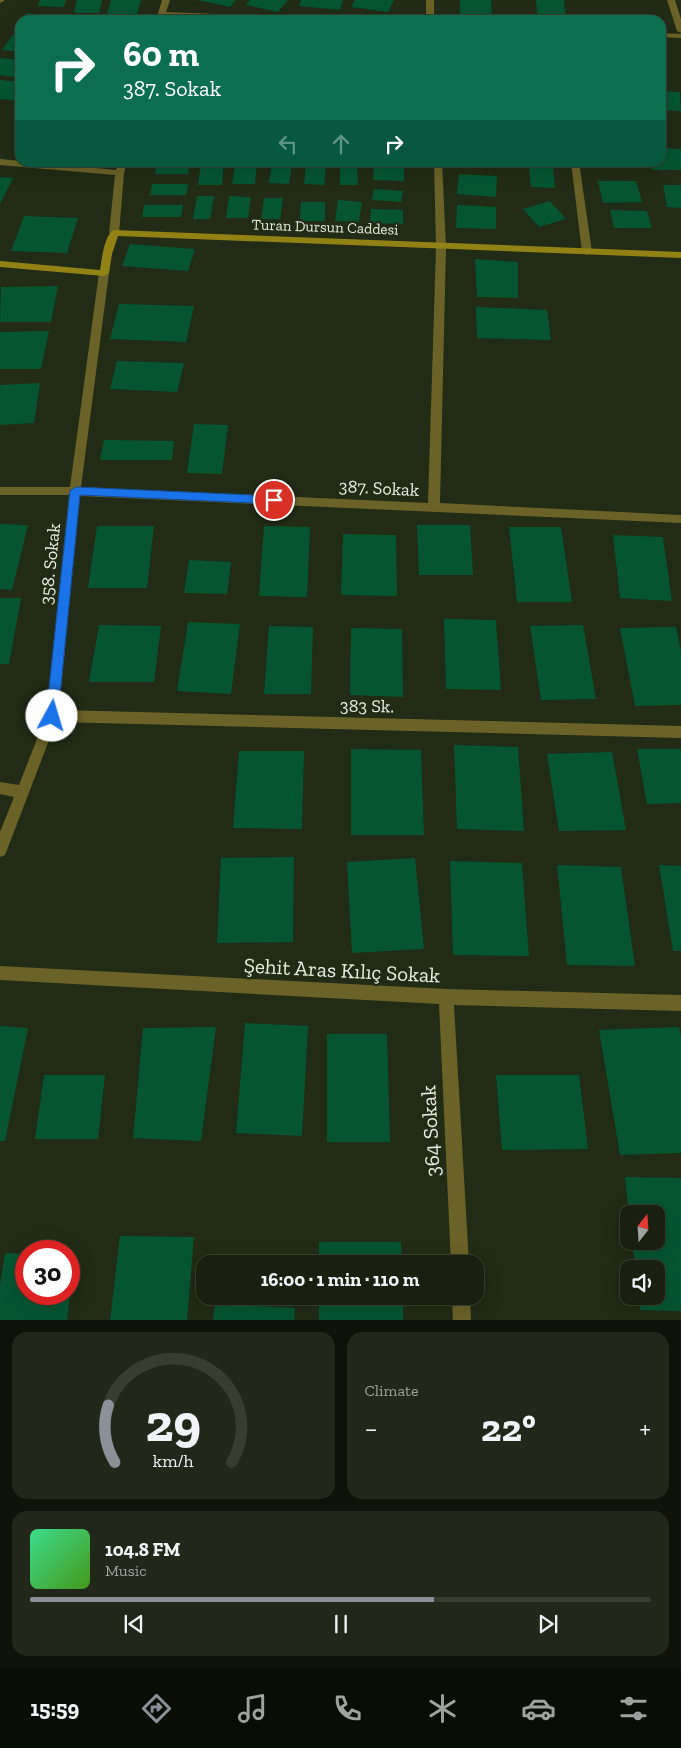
<!DOCTYPE html>
<html lang="en">
<head>
<meta charset="utf-8">
<style>
	:root { --surface:#192010; --page:#222819; --text:#f1f3f6; --muted:#9fa39f; --line:#373e30; --accent:#8c9099 }
	body { margin:0; font-family:"Zilla Slab",serif; background:var(--page); color:var(--text); height:100vh; display:flex; flex-direction:column; font-size:19px; white-space:nowrap }
	* { box-sizing:border-box; margin:0 }
	p { font-size:16px; color:var(--muted) }
	.icon { flex:none; width:28px; height:28px; fill:none; stroke:currentColor; stroke-width:2; stroke-linecap:round; stroke-linejoin:round }
	.map { position:relative; height:1320px; overflow:hidden }
	.drawer { display:flex; flex-direction:column; gap:12px; padding:12px; background:#0e1209; flex:1 }
	.drawer>* { flex:none }
	.top-card { position:absolute; left:15px; top:15px; width:651px; height:152px; border-radius:15px; box-shadow:0 5px 20px #0002,0 0 0 1px var(--line); background:#0b6e4f; color:#fff; overflow:hidden }
	.needle { width:32px; rotate:17deg }
	.buttons { position:absolute; left:620px; top:1205px; display:grid; gap:10px }
	.buttons a { display:grid; place-items:center; width:45px; height:45px; border-radius:10px; background:var(--surface); box-shadow:0 5px 20px #0002,0 0 0 1px var(--line); font-size:25px }
	.speed { position:absolute; left:15px; top:1240px; display:flex; gap:10px; font-size:25px; font-weight:700; text-align:center }
	.speed>* { display:grid; place-content:center; width:65px; height:65px; border-radius:50%; background:var(--surface); box-shadow:0 5px 20px #0002,0 0 0 1px var(--line); line-height:1 }
	.speed .limit { border:8px solid #d22; background:#fff; color:#111 }
	.pin { position:absolute; display:grid; place-items:center; width:42px; height:42px; color:#fff; margin:-21px; border:2px solid #fff; border-radius:50%; box-shadow:0 1px 5px #0007 }
	.me { position:absolute; width:55px; margin:-28px; rotate:6deg; stroke-linejoin:round; filter:drop-shadow(0 0 4px #0008) }
	.turn { display:flex; align-items:center; gap:18px; height:105px; padding:0 25px; font-size:22px }
	.turn .icon { width:65px; height:65px; stroke-width:2.5 }
	.turn b { display:block; font-size:35px; line-height:42px }
	.lanes { display:flex; align-items:center; height:48px; padding:0 25px; background:#0003; justify-content:center; gap:25px; direction:ltr }
	.lanes .off { opacity:.35 }
	.big { font-size:38px; font-weight:700; line-height:1.1 }
	.drawer .card { flex:1; display:flex; flex-direction:column; justify-content:center; gap:8px; min-width:0; padding:0 18px; border-radius:15px; background:var(--page) }
	.drawer .dial { align-items:center; gap:0 }
	.dial svg { height:130px; overflow:visible; fill:none; stroke:var(--line); stroke-width:7; stroke-linecap:round; text-anchor:middle }
	.dial text { fill:var(--text); stroke:none }
	.song { display:flex; align-items:center; gap:15px }
	.cover { width:60px; height:60px; border-radius:8px; background:linear-gradient(135deg,hsl(150 70% 55%),hsl(100 70% 35%)) }
	.played { height:5px; border-radius:2px; background:linear-gradient(90deg,var(--accent) 65%,var(--line) 65%) }
	.keys { display:flex; justify-content:space-around; direction:ltr }
	.heat { display:flex; justify-content:space-between; align-items:center; font-size:28px; direction:ltr }
	.drawer .tiles { flex:1; display:grid; gap:12px; grid-template-columns:1fr 1fr }
	.card:last-child { grid-column:span 2 }
	.trip { position:absolute; left:196px; top:1255px; width:288px; height:50px; border-radius:15px; background:var(--surface); box-shadow:0 5px 20px #0002,0 0 0 1px var(--line); font-weight:700; line-height:50px; text-align:center }
	.dock { display:flex; height:80px; justify-content:space-around; align-items:center; background:#0a0d06; color:var(--muted) }
	.dock .icon { width:35px; height:35px }
	.dock .current { color:var(--accent) }
	.dock b { font-size:22px; color:var(--text) }
	.map>svg:first-child { display:block }
	.building { fill:#055531 }
	.lines { fill:none; stroke-linecap:round; stroke-linejoin:round }
	.street { fill:#6b6228; fill-rule:evenodd }
	.secondary { fill:#928215; fill-rule:evenodd }
	.route { fill:#1a73e8; stroke:#114b97 }
	.labels { text-anchor:middle; dominant-baseline:central; stroke-width:5; stroke-linejoin:round; paint-order:stroke }
	.far-street-label { font-size:15px; fill:#e6eddf; stroke:#212b15 }
	.street-label { font-size:18px; fill:#e6eddf; stroke:#212b15 }
	.near-street-label { font-size:21px; fill:#e6eddf; stroke:#212b15 }
</style>
</head>
<body>
<div class="map">
<svg width="681" height="1321" viewBox="0 0 681 1321">
	<rect width="100%" height="100%" fill="#212b15"/>
	<path class="building" d="M40,0H66L64,7L38,6Z
		M77,0H102L99,13H74Z
		M111,0H141L136,17H106Z
		M198,0H236L230,7Z
		M250,0H288L278,12L246,5Z
		M301,0H343L340,10L299,6Z
		M355,0H394L388,12L351,7Z
		M460,0H491L492,16L460,15Z
		M536,0H564L566,20H538Z
		M26,13L65,17L63,20H21Z
		M13,35L20,36V52L2,50Z
		M0,58L20,60V78L0,75Z
		M0,80L20,82V101L0,99Z
		M661,91L680,92L681,111L661,110Z
		M661,148L681,149V170H652L651,162H661Z
		M157,162H190L188,174H155Z
		M201,162H224L222,185H198Z
		M596,162H636L637,168L596,167Z
		M235,164H257L255,184H232Z
		M272,164L292,165L289,184L269,183Z
		M306,165L326,166L324,185L304,184Z
		M374,165H404V181L373,180Z
		M340,167H357L358,185H340Z
		M529,167L553,168L555,188L531,187Z
		M459,174L497,176L496,197L457,194Z
		M0,177L13,178L0,204Z
		M598,181H636L642,202L603,203Z
		M152,184H188L186,195H150Z
		M663,185H681V208L667,207Z
		M374,189L403,191L401,202L372,200Z
		M197,196H214L210,219H193Z
		M229,196L251,197L248,218H226Z
		M264,198H283L280,219H261Z
		M338,200L362,202L359,222L335,221Z
		M550,201L566,219L539,227L523,209Z
		M301,202H325V221H300Z
		M144,205H183L181,217H142Z
		M457,205L496,207V229L456,228Z
		M371,209L403,210V224L370,223Z
		M610,210L647,211L652,228H614Z
		M24,216L78,218L67,253L11,251Z
		M130,244L195,249L188,271L122,266Z
		M475,259L518,262V298L477,297Z
		M58,286L51,322H0L1,287Z
		M119,304L194,306L186,342L110,339Z
		M476,307L547,310L551,340L477,338Z
		M49,331L41,369H0V332Z
		M117,361L184,363L177,392L110,389Z
		M40,383L34,423L0,425V385Z
		M194,424L228,425L222,474L187,473Z
		M104,440L174,441L172,460H100Z
		M0,524L28,525L12,590L0,589Z
		M417,525H470L473,575H419Z
		M97,526H154L147,588H88Z
		M264,526L310,527L307,597L259,596Z
		M509,527H561L572,602H517Z
		M343,534L396,535L397,596L341,595Z
		M613,535L663,537L672,601L620,598Z
		M189,560L231,562L227,594L184,593Z
		M0,598H21L9,664H0Z
		M444,619L496,620L501,690L446,689Z
		M188,622L240,624L231,694L177,691Z
		M99,625L161,626L154,682H89Z
		M583,625L596,699L541,700L530,626Z
		M269,626L313,627L311,694H264Z
		M676,627L681,651V705L635,706L620,628Z
		M351,628L402,629L403,697L350,695Z
		M454,745L518,747L524,831L457,829Z
		M351,749L421,750L424,835H351Z
		M637,749H681V803L647,804Z
		M239,751H304L302,829L233,828Z
		M612,752L626,830L559,831L547,754Z
		M294,857L293,942L217,943L221,858Z
		M415,858L424,949L352,953L347,862Z
		M450,861L522,863L529,956L453,955Z
		M557,865L621,867L635,966L567,965Z
		M659,865L681,866V951H673Z
		M245,1023L308,1026L302,1136L236,1133Z
		M0,1026L28,1028L5,1141H0Z
		M216,1027L201,1141L133,1138L143,1028Z
		M679,1027L681,1036V1153L620,1155L599,1030Z
		M327,1034H387L390,1142H327Z
		M44,1075H105L98,1139H35Z
		M496,1075H579L588,1149L502,1150Z
		M625,1177L681,1178V1311L640,1310L639,1296H656V1269H636L632,1241H656V1214H629Z
		M120,1236L194,1237L187,1321H110Z
		M319,1242H401L402,1264H319Z
		M5,1253L26,1254V1294H70L67,1321H0V1285Z
		M69,1254H75L70,1294L69,1293Z
		M319,1296H403V1321H319Z
		M215,1304L295,1308L294,1321H213Z"/>
	<g class="lines">
		<path class="street" d="M0,0H4V1L0,3Z
			M162,0H170L166,12L315,18L319,20L165,16L164,20H156Z
			M426,0H434V20H426Z
			M667,0H675L681,19V33L677,31Z
			M661,33L681,34V38L661,37Z
			M0,159L116,170L119,162H127L124,173L119,233L114,236L109,233L115,175L0,165Z
			M434,162H442L446,247L440,503L681,515V523L80,496L59,710L681,726V738L56,722L7,850L5,855L0,857V832L14,797L0,794V782L19,785L46,716L69,495H0V487H70L99,273L104,270L109,273L81,487L428,503L436,247Z
			M571,162H579L592,252L587,255L582,252Z
			M0,966L446,989L681,995V1011L454,1005L469,1264H451L439,1004L0,980Z
			M452,1296H470L471,1321H453Z"/>
		<path class="secondary" d="M114,230L681,252V258L118,236L112,254L109,273L104,276L0,267V261L100,270C102,259 104,235 114,230Z"/>
	</g>
	<path class="route" d="M76,487L274,496L280,500L274,504L80,495L58,716L56,720L52,722L47,720L46,716L70,491Z"/>
	<g class="labels">
		<g class="far-street-label">
			<text transform="translate(325 227) rotate(2)">Turan Dursun Caddesi</text>
		</g>
		<g class="street-label">
			<text transform="translate(379 488) rotate(3)">387. Sokak</text>
			<text transform="translate(50 564) rotate(-84)">358. Sokak</text>
			<text transform="translate(367 706) rotate(1)">383 Sk.</text>
		</g>
		<g class="near-street-label">
			<text transform="translate(342 970) rotate(3)">Şehit Aras Kılıç Sokak</text>
			<text transform="translate(430 1131) rotate(-93)">364 Sokak</text>
		</g>
	</g>
</svg>
<div class="buttons">
<a><svg class="needle" viewBox="-14 -14 28 28"><path d="M0-13l5 13h-10z" fill="#e53935"/><path d="M0 13l5-13h-10z" fill="#9fa39f"/></svg></a>
<a><svg class="icon" aria-label="sound" viewBox="0 0 24 24"><path d="M4 9h4l5-4v14l-5-4H4zM17 9q2 3 0 6"/></svg></a>
</div>
<div class="speed"><div class="limit">30</div></div>
<div class="pin" style="left:274px;top:500px;background:#d93025"><svg class="icon" aria-label="arrive" viewBox="0 0 24 24"><path d="M6 21V4h12l-3 4 3 4H6"/></svg></div>
<svg class="me" style="left:52px;top:716px" viewBox="-20 -20 40 40"><circle r="19" fill="#fff"/><path d="M0-13L10 11 0 6-10 11z" fill="#1a73e8"/></svg>
<div class="trip">16:00 · 1 min · 110 m</div>
<div class="top-card">
<div class="turn"><svg class="icon" aria-label="right" viewBox="0 0 24 24"><path d="M7 20v-9h11M14 6l5 5-5 5"/></svg><div><b>60 m</b>387. Sokak</div></div>
<div class="lanes"><svg class="icon off" aria-label="left" viewBox="0 0 24 24"><path d="M17 20v-9H6M10 6l-5 5 5 5"/></svg><svg class="icon off" aria-label="ahead" viewBox="0 0 24 24"><path d="M12 20V5M6 11l6-6 6 6"/></svg><svg class="icon" aria-label="right" viewBox="0 0 24 24"><path d="M7 20v-9h11M14 6l5 5-5 5"/></svg></div>
</div>
</div>
<section class="drawer">
<div class="tiles">
<div class="card dial"><svg viewBox="0 0 100 80">
<path d="M14 69A42 42 0 1 1 86 69"/>
<path d="M14 69A42 42 0 0 1 10 34" stroke="#8c9099"/>
<text x="50" y="56" font-size="32" font-weight="700">29</text>
<text x="50" y="72" font-size="11">km/h</text>
</svg></div>
<div class="card"><p>Climate</p>
<div class="heat"><a>−</a><b class="big">22°</b><a>+</a></div>
</div>
<div class="card">
<div class="song"><i class="cover"></i><div><b>104.8 FM</b><p>Music</p></div></div>
<div class="played"></div>
<div class="keys"><svg class="icon" aria-label="previous" viewBox="0 0 24 24"><path d="M18 5L8 12l10 7zM5 5v14"/></svg><svg class="icon" aria-label="pause" viewBox="0 0 24 24"><path d="M8 5v14M16 5v14"/></svg><svg class="icon" aria-label="next" viewBox="0 0 24 24"><path d="M6 5l10 7-10 7zM19 5v14"/></svg></div>
</div>
</div>
</section>
<nav class="dock">
<b>15:59</b>
<svg class="icon current" aria-label="directions" viewBox="0 0 24 24"><path d="M12 3l9 9-9 9-9-9zM9 14v-3h6M13 9l2 2-2 2"/></svg>
<svg class="icon" aria-label="music" viewBox="0 0 24 24"><path d="M9 18V5l10-2v13"/><circle cx="6" cy="18" r="3"/><circle cx="16" cy="16" r="3"/></svg>
<svg class="icon" aria-label="phone" viewBox="0 0 24 24"><path d="M5 4h4l2 5-3 2q2 4 5 5l2-3 5 2v4C11 20 4 13 5 4z"/></svg>
<svg class="icon" aria-label="climate" viewBox="0 0 24 24"><path d="M12 3v18M4 7l16 10M4 17L20 7"/></svg>
<svg class="icon" aria-label="car" viewBox="0 0 24 24"><path d="M5 17H2v-5l4-1 3-4h7l3 4 3 1v5h-3M9 17h6M6 11h13"/><circle cx="7" cy="17" r="2"/><circle cx="17" cy="17" r="2"/></svg>
<svg class="icon" aria-label="filters" viewBox="0 0 24 24"><path d="M4 7h16M4 17h16"/><circle cx="9" cy="7" r="2"/><circle cx="15" cy="17" r="2"/></svg>
</nav>
</body>
</html>
